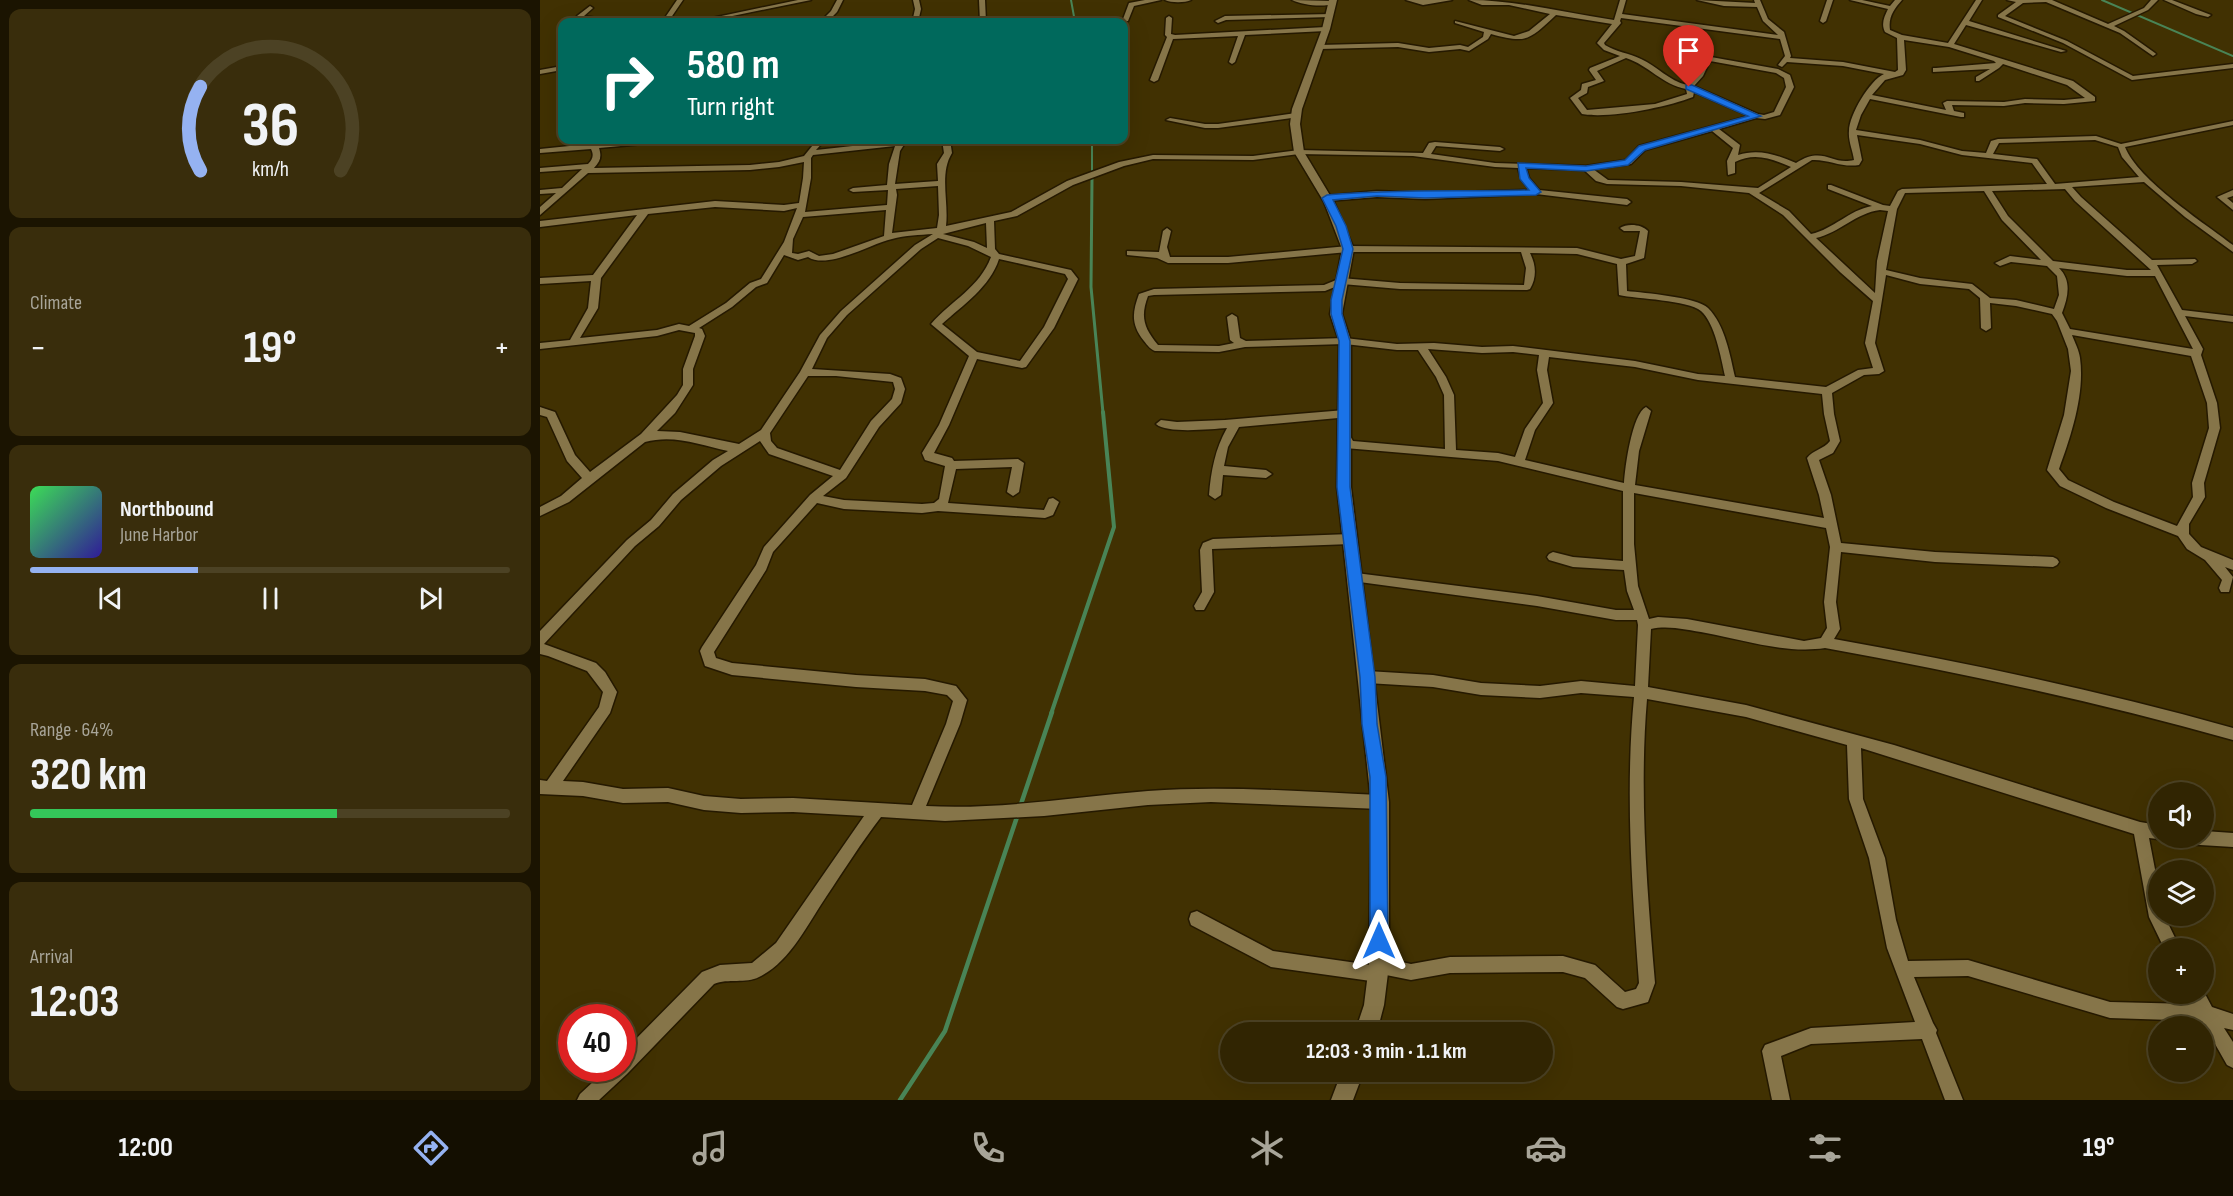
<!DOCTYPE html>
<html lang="en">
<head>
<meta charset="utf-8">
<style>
	:root { --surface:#312502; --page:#392d0c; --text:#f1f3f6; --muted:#a8a599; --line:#4c4224; --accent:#95b2f1 }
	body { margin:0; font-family:"Sofia Sans Condensed",sans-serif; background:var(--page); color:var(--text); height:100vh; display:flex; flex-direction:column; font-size:22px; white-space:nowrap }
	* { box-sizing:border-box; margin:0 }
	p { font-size:20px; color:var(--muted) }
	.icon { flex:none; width:33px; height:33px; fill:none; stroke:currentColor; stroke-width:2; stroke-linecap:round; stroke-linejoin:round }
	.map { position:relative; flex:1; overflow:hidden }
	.sheet { display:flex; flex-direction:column; gap:9px; padding:9px; background:#1b1401; width:540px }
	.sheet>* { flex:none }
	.banner { position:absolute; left:18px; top:18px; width:570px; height:126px; border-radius:12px; box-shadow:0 6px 24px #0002,0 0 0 2px var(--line); background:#00695c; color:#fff; overflow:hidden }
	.buttons { position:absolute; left:1608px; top:782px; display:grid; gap:12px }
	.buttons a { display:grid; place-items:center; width:66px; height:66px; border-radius:50%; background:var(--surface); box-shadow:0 6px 24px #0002,0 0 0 2px var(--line); font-size:30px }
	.speed { position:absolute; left:18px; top:1004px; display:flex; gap:12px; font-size:30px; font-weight:700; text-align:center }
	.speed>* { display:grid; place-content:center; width:78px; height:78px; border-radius:50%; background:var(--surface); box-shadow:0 6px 24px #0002,0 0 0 2px var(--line); line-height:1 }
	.speed .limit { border:9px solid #d22; background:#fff; color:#111 }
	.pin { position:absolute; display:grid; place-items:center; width:51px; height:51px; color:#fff; margin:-62px -26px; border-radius:50% 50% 50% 0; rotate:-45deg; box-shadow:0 0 6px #0007 }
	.pin .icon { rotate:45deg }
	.me { position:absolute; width:66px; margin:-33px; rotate:0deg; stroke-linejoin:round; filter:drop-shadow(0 0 4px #0008) }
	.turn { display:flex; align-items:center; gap:21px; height:126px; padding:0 30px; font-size:27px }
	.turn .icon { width:78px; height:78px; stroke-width:2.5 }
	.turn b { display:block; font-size:42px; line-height:51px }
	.big { font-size:45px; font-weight:700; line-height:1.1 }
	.sheet .tile { flex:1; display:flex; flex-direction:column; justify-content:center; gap:9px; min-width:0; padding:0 21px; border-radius:12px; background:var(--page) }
	.sheet .dial { align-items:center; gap:0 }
	.dial svg { height:156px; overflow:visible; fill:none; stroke:var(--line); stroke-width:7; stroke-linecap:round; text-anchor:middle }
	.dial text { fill:var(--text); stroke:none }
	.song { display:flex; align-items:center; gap:18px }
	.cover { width:72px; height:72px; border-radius:9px; background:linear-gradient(135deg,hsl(130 70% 55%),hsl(250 70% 35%)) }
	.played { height:6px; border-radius:3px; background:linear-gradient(90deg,var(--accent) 35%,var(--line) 35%) }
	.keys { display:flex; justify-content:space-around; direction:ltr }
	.heat { display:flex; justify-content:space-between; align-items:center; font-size:33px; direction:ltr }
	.charge { height:9px; border-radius:4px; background:linear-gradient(90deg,#34c759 64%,var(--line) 0) }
	.trip { position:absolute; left:680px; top:1022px; width:333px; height:60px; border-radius:30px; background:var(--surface); box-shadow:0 6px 24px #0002,0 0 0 2px var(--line); font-weight:700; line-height:60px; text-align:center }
	.menu { display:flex; height:96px; justify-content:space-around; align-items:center; background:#140f01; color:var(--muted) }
	.menu .icon { width:42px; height:42px }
	.menu .selected { color:var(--accent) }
	.menu b { font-size:27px; color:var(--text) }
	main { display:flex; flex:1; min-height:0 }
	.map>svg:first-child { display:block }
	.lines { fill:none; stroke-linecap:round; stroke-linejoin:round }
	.stream-far3 { stroke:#498456; stroke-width:2 }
	.stream-far2 { stroke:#498456; stroke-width:3 }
	.stream-far1 { stroke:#498456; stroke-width:4 }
	.stream { stroke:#498456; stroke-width:4.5 }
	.street-casing { stroke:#251900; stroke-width:3 }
	.secondary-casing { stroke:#251900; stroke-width:3 }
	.street { fill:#867549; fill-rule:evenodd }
	.secondary { fill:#867549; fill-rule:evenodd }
	.route { fill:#1a73e8; stroke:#114b97; stroke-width:1.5 }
</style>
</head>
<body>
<main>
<section class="sheet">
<div class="tile dial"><svg viewBox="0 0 100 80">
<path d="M14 69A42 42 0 1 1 86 69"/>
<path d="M14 69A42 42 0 0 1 14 26" stroke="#95b2f1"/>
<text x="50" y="56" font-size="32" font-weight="700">36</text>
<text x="50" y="72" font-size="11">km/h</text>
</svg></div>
<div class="tile"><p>Climate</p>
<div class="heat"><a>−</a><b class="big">19°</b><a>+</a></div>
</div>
<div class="tile">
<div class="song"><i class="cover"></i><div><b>Northbound</b><p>June Harbor</p></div></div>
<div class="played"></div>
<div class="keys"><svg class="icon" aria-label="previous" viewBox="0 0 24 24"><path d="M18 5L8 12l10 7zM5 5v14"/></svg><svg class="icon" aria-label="pause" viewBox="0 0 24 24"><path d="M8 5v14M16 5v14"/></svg><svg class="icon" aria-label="next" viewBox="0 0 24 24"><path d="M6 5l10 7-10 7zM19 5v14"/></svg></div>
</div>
<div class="tile"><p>Range · 64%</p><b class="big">320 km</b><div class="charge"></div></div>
<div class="tile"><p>Arrival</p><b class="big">12:03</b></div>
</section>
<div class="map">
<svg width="1693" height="1100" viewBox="0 0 1693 1100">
	<rect width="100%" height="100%" fill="#413102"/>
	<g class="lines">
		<path class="stream-far3" d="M531,0L535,22
			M1562,0L1693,56
			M552,181V140"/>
		<path class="stream-far2" d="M552,179L551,287L563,413"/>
		<path class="stream-far1" d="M511,714L574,527L563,412"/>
		<path class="stream" d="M480,807L512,712
			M360,1100L405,1031L478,814"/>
		<g class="street-casing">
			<path id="street" d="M137,0H143L128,22H122Z
				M258,0H271L163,22H153Z
				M297,0H303L297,12L292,17L295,22H289L285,17L291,11Z
				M373,0H379L381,9L378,22H355L358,20L373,18L375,9Z
				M439,0H445L446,22H440Z
				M605,0H621L594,6L588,21L572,22L583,19L589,3Z
				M625,0H651C645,3 631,3 625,0Z
				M752,0L792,1L795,3C784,8 763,5 752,0Z
				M866,0H912L883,5Z
				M929,0C977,0 1025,13 1074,20L1080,0H1086L1082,14L1238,35L1223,21L1217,7L1184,6L1157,0L1215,3L1214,0H1220L1228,19L1244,32L1251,56L1250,58L1303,62L1355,72L1358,70L1357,38L1345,32C1341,24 1344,17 1348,9L1310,0H1322L1350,6L1355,0H1362C1354,9 1348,17 1350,30L1362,35L1408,43L1436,0H1442L1429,21L1526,51L1521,52L1426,25L1414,44L1533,81L1555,97V101L1524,104L1485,103L1464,106L1412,105L1414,111L1424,113V117H1421L1330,99L1321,115L1316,130L1380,140L1422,151L1446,153L1451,141L1458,139L1556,136L1581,144L1693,121V125L1585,147C1598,180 1664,223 1693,245V252L1645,217L1604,182L1532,187L1541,197L1612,260L1655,259L1657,261L1652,264L1617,265L1642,310L1693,316V322L1645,316L1663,349L1661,355L1677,403L1680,428L1664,483L1665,497L1649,524V534L1661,547L1693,560V570L1685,567L1693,577L1689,592H1681L1679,588L1682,580L1665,560L1647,549L1638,536L1566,508L1520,486L1507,470L1524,415L1531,371L1528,349L1517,321L1512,314L1476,306L1450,303L1451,328L1446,331L1441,328L1440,298L1429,289L1380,284L1346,275L1335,343L1344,371L1339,374L1324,375L1292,393L1294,414L1300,441L1293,453L1279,460L1291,495L1301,543L1395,552L1513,557L1517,559L1519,562L1517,565L1513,567L1395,562L1301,552L1296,602L1300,629L1294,639C1429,663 1561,691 1693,728V740C1558,702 1423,673 1285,648C1246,654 1204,640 1166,633C1148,630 1128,625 1111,629L1108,687L1206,705L1354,745L1600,822L1618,825V837H1623L1618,839L1609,838L1618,885V915H1624L1640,948H1624L1609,917L1594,834L1321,748L1323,799L1345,858L1356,920L1368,961L1428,960L1570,1002L1652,1004L1647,993L1664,992L1672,1007L1693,1014V1030L1684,1028L1693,1042V1068L1687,1065L1662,1021L1570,1018L1428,976L1374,977L1393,1023L1397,1030L1396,1033L1423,1100H1405L1382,1039L1271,1044L1241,1056L1250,1100H1232L1222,1051L1225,1045L1271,1028L1375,1022L1347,948L1329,858L1309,799L1307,745L1206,717L1107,699C1099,793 1107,889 1115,983L1108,1002L1083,1009L1077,1007L1045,978L1023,972L910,973L871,980L846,975L844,980L838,982L731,967L651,925L649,919L651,913L657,911L733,951L831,965L833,959L839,957L871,964L910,957L1023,956L1055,965L1085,992L1096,989L1099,983C1092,888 1085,792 1094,697L1041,693L1000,698L941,695L893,687L827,683L822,681L820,677L822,673L827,671L893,675L941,683L1000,686L1041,681L1095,686L1098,625L1097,620H1076L997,606L812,581L810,578L812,575L816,573L997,596L1076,610H1094L1087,591L1084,570L1033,567L1009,560L1007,557L1009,554L1013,552L1033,557L1083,561V491L958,461L805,448L800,437L805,433L809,434L813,441L905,449L904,395L896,377L878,350H857L805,344L705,347L679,352L615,351C610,349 608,346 604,341C591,325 592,313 599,294L614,289L784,285L801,278L860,283L984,285L986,268L981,252H808L688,263H628L617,258L587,255V251L619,252L623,231L627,228L631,231L627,247L630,257H688L808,246L1037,248L1081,259L1095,256L1100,231H1084L1080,228C1087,223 1102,224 1108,231L1104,258L1086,264L1087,291C1104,293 1157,297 1168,308C1185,325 1190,355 1195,377L1286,387L1318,370L1333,368L1325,343L1333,301L1300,272L1243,215L1209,193L1141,186L1067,184L1056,181L1044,170L986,168L989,178L999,190L1087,199L1091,202L1087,205L996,194L885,199L837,197L787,201L783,198L784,196L837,191L885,193L990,190L981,179L978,168L955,167L873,156L759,154L713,160L613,159L584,166L533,185L477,216L454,221L455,249L459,254L531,270L538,279L514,328L486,367L482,368L437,359L409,425L394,453L412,458L414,461L478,459L484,463L479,492L473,496L467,492L472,467L416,469L408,503L504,510L509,499L513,498L519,502L513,515L505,518L398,511L382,513L304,509L277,503L233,552L226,570L174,652L176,658L192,663L316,675L385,679L416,686L427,700L420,724L386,806C460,810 534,797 608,791C685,785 763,792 840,795L845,797L847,802L845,807L840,809L671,802L608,805L504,816L405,821L341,817C321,843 304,870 286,897C267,925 250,962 219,977C206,984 188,978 174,984L87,1074L59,1100H37L40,1094L68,1068H82V1053L162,972L180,965L212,963L236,943L324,816L253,812L201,813L164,810L128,802L83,803L43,796L0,794V780L7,781L59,707L63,692L47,671L8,656L0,654V631L87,540L111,520L133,494L173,460L188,451C160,445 134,434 105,442L29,502L0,516V507L21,496L42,478L27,461L7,417L0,415V407L15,412L35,455L50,472L101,434L137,395L143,385V369L155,336V333L139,330L117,336L0,349V343L30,340L48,308L51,281L0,284V278L53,275L97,215L0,227V221L175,201L244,205L259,203L263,178L264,162L239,167L210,170L48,173L0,215V207L16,193L0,194V190L22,188L42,169L0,172V168L48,164C53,159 54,155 51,149L0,153V149L49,144V140H55L57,144L104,140H129L125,142L59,148C62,157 60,162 54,168L210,165L239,162L264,156L277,140H285L276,150L367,140L360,151L355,184L398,181L397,164L404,153L402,140H410L412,153C399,174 409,202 406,226L471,212L527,181L579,162L613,155L713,156L759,150L883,153L889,143L895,142L960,147L964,149L960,151L896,146L891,154L955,163L1046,166L1086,160L1099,146L1209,116L1154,92L1153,97C1127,107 1070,119 1042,114L1030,98L1041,90L1042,84L1056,80L1049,70L1050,68L1080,56L1064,50L1057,43L1072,24L1016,15C989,40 987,44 951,34L948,39L929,51L920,49L889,52L858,47L780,49L777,47L780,45L858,43L889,48L920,45L928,47L943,37L944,32L915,23V21L974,36L989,31L1010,14L969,5H942ZM1081,18L1240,39L1245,56L1238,65L1242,67L1247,62L1303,66L1344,74C1330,80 1309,115 1309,131C1308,141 1313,151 1314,160C1291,166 1284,145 1256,163C1237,155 1219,148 1198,155L1200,145L1179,129L1216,118L1225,119L1240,115L1254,87L1250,75L1238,69L1171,57L1165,59L1156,75L1147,85C1129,81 1117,66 1101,59C1089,53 1076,52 1065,45L1064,43L1081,23L1080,21ZM1364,40L1409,47L1454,61L1456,63L1396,68H1393V72L1450,69L1436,77V81H1439L1459,68L1463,64L1527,85L1545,98L1524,100L1485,99L1464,102L1407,101L1403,103L1406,110L1332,95L1345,80L1363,75L1366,70ZM1086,58C1108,65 1123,85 1146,89L1147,94L1115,104L1047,110L1038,98L1047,93L1048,87L1064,81L1057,71ZM1170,61L1236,73L1244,78L1246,87L1234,112L1224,115L1218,114L1154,86L1163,76ZM1172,131L1193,148L1187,161L1188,175L1195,173V162C1215,152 1232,159 1251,167L1218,188L1141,182L1068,180L1053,169L1091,164L1105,150ZM1317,135L1380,144L1422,155L1492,163L1507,184L1362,189L1358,191L1350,206L1343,205L1291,185H1288V189L1332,206C1309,210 1294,229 1271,234L1249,211L1219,193L1272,160C1288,159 1302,168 1319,165L1322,160ZM1555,140L1578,147L1582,157L1599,177L1515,184L1497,159L1453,154L1459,143ZM355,146L349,164L347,185L313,188L309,190L313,192L348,190L347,205L265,212L271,178V158L273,155ZM398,186L399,215L397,228L352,233L357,195L356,189ZM1525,189L1535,201L1611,270H1587L1513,261L1468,216L1452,191ZM1444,191L1462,220L1501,260L1470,256L1455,263L1460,266L1471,262L1507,266L1517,276L1519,295L1514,309L1476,300L1450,298L1432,284L1380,278L1346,270L1357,209L1365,193ZM175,207L244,211L257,208L244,242L221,279L210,283L186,303L149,326L139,324L117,330L40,338L58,308L61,278L108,214ZM346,210L344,236L293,254L279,256L269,251L258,254L252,253L253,239L263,217ZM1340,210L1348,211L1337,261L1335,293L1276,238C1299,233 1316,213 1340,210ZM446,223L447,248L434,242L403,234ZM393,234L375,245L301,311L280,335L260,372L221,430L199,444L140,432L117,431L135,413L153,385V369L165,336L162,329L159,328L192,307L216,287L227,283L244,255L258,260L268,257C288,270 330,244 352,239C365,235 380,235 393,234ZM398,238L428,246L451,257C440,287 411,301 391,324L429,356L399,425L382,453L385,460L405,466L399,499L394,503L382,504L304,500L283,496L306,478L339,427L361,403L365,389L361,378L350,374L272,369L287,338L307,315L381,249ZM990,253L1037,254L1077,264L1079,295C1097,299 1148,300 1161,311C1175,323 1181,358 1185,376L1158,374L1095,361L973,346L942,347L894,343L857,344L805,338L706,341L700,338L697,317L692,314L687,317L690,340L694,343L679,346L618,345C604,328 600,317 608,296L614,295L785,291L802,284L860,289L987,290L990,289C997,277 996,265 990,253ZM459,259L525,274L528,279L504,327L480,361L437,352L402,324C423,305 450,287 459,259ZM1519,268L1587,276H1615L1653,349L1530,329L1522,313C1528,297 1532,281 1519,268ZM1532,335L1651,356L1667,403L1669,428L1652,483L1653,497L1637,526L1574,502L1528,480L1519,469C1531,436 1545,394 1540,358C1539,350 1535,343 1532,335ZM888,349L942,353L973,352L999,355L997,370L1003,403L985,429L975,457L958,453L916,450L914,395L906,377ZM1009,357L1095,367L1158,380L1282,394L1284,414L1290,441C1284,449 1273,450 1267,458L1279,495L1284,518L1095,485L1099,451L1111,411L1106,407C1092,414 1085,467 1084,483L985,460L995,430L1013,403L1007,370ZM268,376H296L353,382L355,389L352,399L331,421L300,470L237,448L231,441L230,433ZM220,441L229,454L293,476L270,495L224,547L216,565L162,647L160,651L165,666L192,675L316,687L385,691L407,695L413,701L406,724L372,805L253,798L201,799L164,796L128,788L83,789L43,782L23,781L70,713L77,692L65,672L56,663L4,644L95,546L119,526L141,500L181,466ZM1094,493L1286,528L1290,547L1284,602L1287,628L1281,638L1264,641L1147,619L1118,617L1109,619L1098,586L1094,544Z
				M1287,0H1293L1286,21L1283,23L1280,21Z
				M1467,0H1512L1568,24L1604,8L1611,0H1618L1608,10L1574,26L1584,31L1615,53L1616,54L1613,56L1580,33L1506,2L1483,3L1465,16L1527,41L1593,76L1693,64V68L1592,80L1523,43L1458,17V15L1476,2Z
				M1624,0H1632L1671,15L1668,17L1656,14Z
				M50,6L53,8L44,16L70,20L73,22L37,18V16Z
				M792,14L793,15L790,17L686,20L678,23L675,21L685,16Z
				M629,16L632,18L631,34L635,35L786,27L789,29L786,31L705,35L695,62L692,64L689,62L698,36L633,39L618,80L614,82L610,80L627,37L625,35L626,18Z
				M22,66V70L0,74V70Z
				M756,113L760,115L759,117L678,128H665L626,120L630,118L665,124H678Z
				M1693,190V196L1687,198L1693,203V210L1677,197Z
				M805,410L809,411L810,414L809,417L699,427L688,447L684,466L726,470L732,474L726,478L683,475L681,495L675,499L669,495C671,471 675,449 687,428C671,429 627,434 616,424L621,420L637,422L685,420Z
				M811,534L815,536L817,539L815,542L811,544L672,549L674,592L664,610H656L654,606L662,592L660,550L663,543L673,539Z
				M1664,831L1693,833V847L1644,844L1639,842L1637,837H1664Z"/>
		</g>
		<g class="secondary-casing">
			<path id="secondary" d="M789,0H797L790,29L762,109L760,124L764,152L794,202L814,249L802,314L811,341V487L849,802V965L844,1005L837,1032H815L824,1005L829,965L831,802L797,487L799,341L790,314L802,249L784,202L754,152L750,124L752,109L782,29Z
				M802,1071H824L813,1100H791Z"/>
		</g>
		<use href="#street" class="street"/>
		<use href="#secondary" class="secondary"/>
	</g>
	<path class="route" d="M1146,85H1152L1221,116L1105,150L1088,165L1046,171L986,168L989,178L1001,192L996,195L885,198L837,196L793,200L806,226L813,249L802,300V314L810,341V487L835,677L837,724L846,777L848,941L845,948L839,951L832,948L830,941V777L822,724L820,677L797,487L799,341L791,314V300L803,249L796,226L782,198L787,195C854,189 922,192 989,190L980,179L978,163L1046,166L1085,160L1099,146L1208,116L1146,89Z"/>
</svg>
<div class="buttons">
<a><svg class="icon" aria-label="sound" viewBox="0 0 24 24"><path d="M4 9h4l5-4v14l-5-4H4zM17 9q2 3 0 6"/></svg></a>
<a><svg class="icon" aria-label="layers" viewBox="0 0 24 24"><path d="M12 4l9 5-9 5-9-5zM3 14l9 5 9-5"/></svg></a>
<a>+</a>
<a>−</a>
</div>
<div class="speed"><div class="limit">40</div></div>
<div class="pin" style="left:1149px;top:87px;background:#d93025"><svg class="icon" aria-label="arrive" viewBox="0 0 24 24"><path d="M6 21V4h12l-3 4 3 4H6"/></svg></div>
<svg class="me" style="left:839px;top:941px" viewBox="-20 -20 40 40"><path d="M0-17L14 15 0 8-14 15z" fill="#1a73e8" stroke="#fff" stroke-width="4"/></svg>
<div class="trip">12:03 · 3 min · 1.1 km</div>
<div class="banner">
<div class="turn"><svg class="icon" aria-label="right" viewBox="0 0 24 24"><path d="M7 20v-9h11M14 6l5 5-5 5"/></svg><div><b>580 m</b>Turn right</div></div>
</div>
</div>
</main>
<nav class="menu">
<b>12:00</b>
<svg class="icon selected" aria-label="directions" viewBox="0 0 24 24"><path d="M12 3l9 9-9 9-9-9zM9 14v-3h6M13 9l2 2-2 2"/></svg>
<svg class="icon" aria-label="music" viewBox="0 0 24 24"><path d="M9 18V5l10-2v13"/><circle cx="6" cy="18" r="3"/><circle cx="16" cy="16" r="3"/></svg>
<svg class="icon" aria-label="phone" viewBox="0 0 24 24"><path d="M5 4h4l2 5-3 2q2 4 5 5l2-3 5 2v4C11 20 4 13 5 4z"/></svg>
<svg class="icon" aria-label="climate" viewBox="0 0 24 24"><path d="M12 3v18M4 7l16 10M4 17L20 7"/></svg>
<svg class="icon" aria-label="car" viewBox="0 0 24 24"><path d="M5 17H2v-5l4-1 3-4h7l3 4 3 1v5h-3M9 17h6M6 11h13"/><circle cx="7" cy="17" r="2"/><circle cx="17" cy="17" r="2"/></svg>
<svg class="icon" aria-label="filters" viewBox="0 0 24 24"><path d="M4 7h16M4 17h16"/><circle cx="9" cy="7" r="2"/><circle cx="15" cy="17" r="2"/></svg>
<b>19°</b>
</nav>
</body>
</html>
